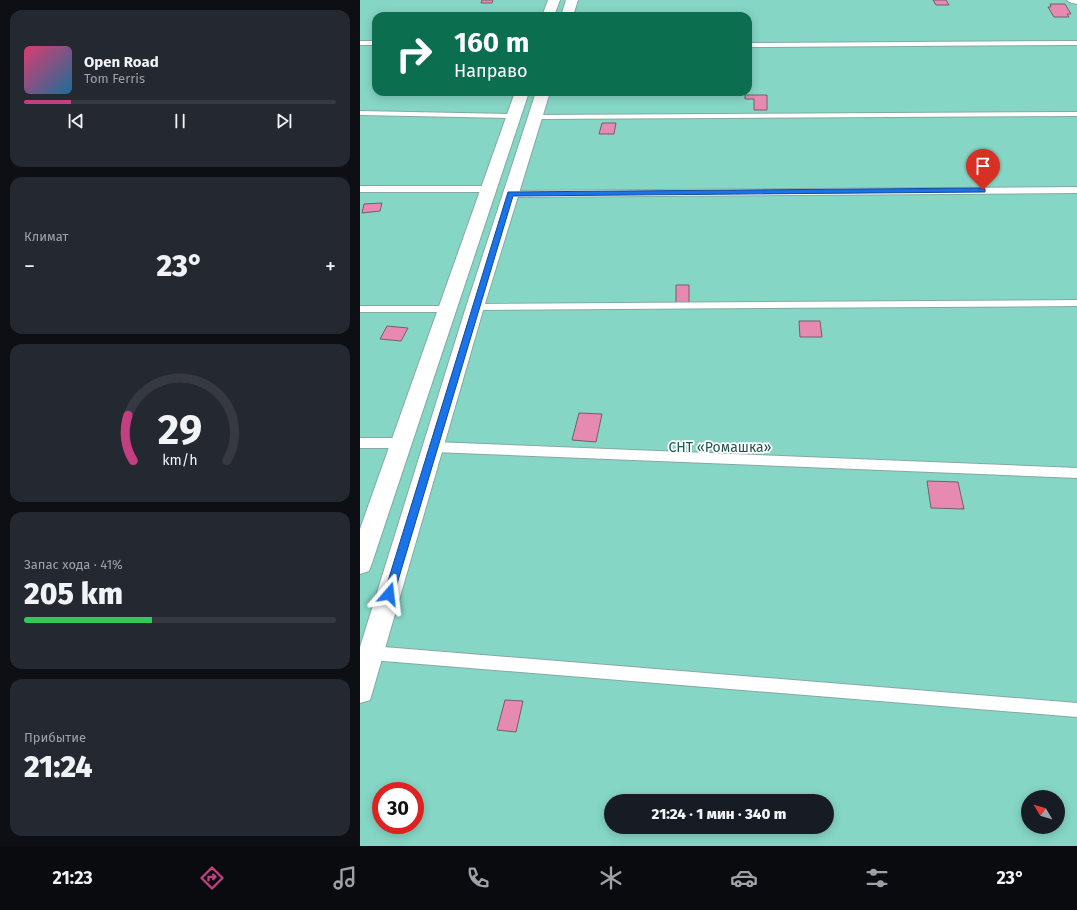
<!DOCTYPE html>
<html lang="ru">
<head>
<meta charset="utf-8">
<style>
	:root { --surface:#171b24; --page:#242831; --text:#f1f3f6; --muted:#9ea1a6; --line:#363941; --accent:#c43f82 }
	body { margin:0; font-family:"Fira Sans",sans-serif; background:var(--page); color:var(--text); height:100vh; display:flex; flex-direction:column; font-size:15px; white-space:nowrap }
	* { box-sizing:border-box; margin:0 }
	p { font-size:13px; color:var(--muted) }
	.icon { flex:none; width:22px; height:22px; fill:none; stroke:currentColor; stroke-width:2; stroke-linecap:round; stroke-linejoin:round }
	.map { position:relative; flex:1; overflow:hidden }
	.details { display:flex; flex-direction:column; gap:10px; padding:10px; background:#0d0f14; width:360px }
	.details>* { flex:none }
	.hud { position:absolute; left:12px; top:12px; width:380px; height:84px; border-radius:12px; box-shadow:0 2px 10px #0003; background:#0b6e4f; color:#fff; overflow:hidden }
	.needle { width:26px; rotate:308deg }
	.buttons { position:absolute; left:661px; top:790px; display:grid; gap:8px }
	.buttons a { display:grid; place-items:center; width:44px; height:44px; border-radius:50%; background:var(--surface); box-shadow:0 2px 10px #0003; font-size:20px }
	.speed { position:absolute; left:12px; top:782px; display:flex; gap:8px; font-size:20px; font-weight:700; text-align:center }
	.speed>* { display:grid; place-content:center; width:52px; height:52px; border-radius:50%; background:var(--surface); box-shadow:0 2px 10px #0003; line-height:1 }
	.speed .limit { border:6px solid #d22; background:#fff; color:#111 }
	.pin { position:absolute; display:grid; place-items:center; width:34px; height:34px; color:#fff; margin:-41px -17px; border-radius:50% 50% 50% 0; rotate:-45deg; box-shadow:0 0 4px #0007 }
	.pin .icon { rotate:45deg }
	.me { position:absolute; width:44px; margin:-22px; rotate:17deg; stroke-linejoin:round; filter:drop-shadow(0 0 3px #0008) }
	.turn { display:flex; align-items:center; gap:14px; height:84px; padding:0 16px; font-size:18px }
	.turn .icon { width:52px; height:52px; stroke-width:2.5 }
	.turn b { display:block; font-size:28px; line-height:34px }
	.big { font-size:30px; font-weight:800; line-height:1.1 }
	.details .tile { flex:1; display:flex; flex-direction:column; justify-content:center; gap:6px; min-width:0; padding:0 14px; border-radius:12px; background:var(--page) }
	.details .dial { align-items:center; gap:0 }
	.dial svg { height:104px; overflow:visible; fill:none; stroke:var(--line); stroke-width:7; stroke-linecap:round; text-anchor:middle }
	.dial text { fill:var(--text); stroke:none }
	.song { display:flex; align-items:center; gap:12px }
	.cover { width:48px; height:48px; border-radius:6px; background:linear-gradient(135deg,hsl(340 70% 55%),hsl(200 70% 35%)) }
	.played { height:4px; border-radius:2px; background:linear-gradient(90deg,var(--accent) 15%,var(--line) 15%) }
	.keys { display:flex; justify-content:space-around; direction:ltr }
	.heat { display:flex; justify-content:space-between; align-items:center; font-size:22px; direction:ltr }
	.charge { height:6px; border-radius:3px; background:linear-gradient(90deg,#34c759 41%,var(--line) 0) }
	.trip { position:absolute; left:244px; top:794px; width:230px; height:40px; border-radius:20px; background:var(--surface); box-shadow:0 2px 10px #0003; font-weight:800; line-height:40px; text-align:center }
	.tabs { display:flex; height:64px; justify-content:space-around; align-items:center; background:#090b0e; color:var(--muted) }
	.tabs .icon { width:28px; height:28px }
	.tabs .on { color:var(--accent) }
	.tabs b { font-size:18px; color:var(--text) }
	main { display:flex; flex:1; min-height:0 }
	.map>svg:first-child { display:block }
	.green { fill:#86d6c5; fill-rule:evenodd }
	.building { fill:#e68ab1; stroke:#795c67 }
	.lines { fill:none; stroke-linecap:round; stroke-linejoin:round }
	.lane-casing { stroke:#84a9a1; stroke-width:2 }
	.street-casing { stroke:#84a9a1; stroke-width:2 }
	.lane { fill:#fff; fill-rule:evenodd }
	.street { fill:#fff; fill-rule:evenodd }
	.route { fill:#1a73e8; stroke:#114b97 }
	.labels { text-anchor:middle; dominant-baseline:central; stroke-width:3.5; stroke-linejoin:round; paint-order:stroke }
	.park-label { font-size:14px; fill:#1e564c; stroke:#fff }
</style>
</head>
<body>
<main>
<section class="details">
<div class="tile">
<div class="song"><i class="cover"></i><div><b>Open Road</b><p>Tom Ferris</p></div></div>
<div class="played"></div>
<div class="keys"><svg class="icon" aria-label="previous" viewBox="0 0 24 24"><path d="M18 5L8 12l10 7zM5 5v14"/></svg><svg class="icon" aria-label="pause" viewBox="0 0 24 24"><path d="M8 5v14M16 5v14"/></svg><svg class="icon" aria-label="next" viewBox="0 0 24 24"><path d="M6 5l10 7-10 7zM19 5v14"/></svg></div>
</div>
<div class="tile"><p>Климат</p>
<div class="heat"><a>−</a><b class="big">23°</b><a>+</a></div>
</div>
<div class="tile dial"><svg viewBox="0 0 100 80">
<path d="M14 69A42 42 0 1 1 86 69"/>
<path d="M14 69A42 42 0 0 1 10 34" stroke="#c43f82"/>
<text x="50" y="56" font-size="32" font-weight="700">29</text>
<text x="50" y="72" font-size="11">km/h</text>
</svg></div>
<div class="tile"><p>Запас хода · 41%</p><b class="big">205 km</b><div class="charge"></div></div>
<div class="tile"><p>Прибытие</p><b class="big">21:24</b></div>
</section>
<div class="map">
<svg width="717" height="846" viewBox="0 0 717 846">
	<rect width="100%" height="100%" fill="#c2e9e0"/>
	<path class="green" d="M0,0H717V846H0ZM16,16H388V92H16ZM21,791H55V825H21ZM668,797H698V827H668ZM251,801H467V827H251Z"/>
	<path class="building" d="M122,0H133L132,3H121Z
		M573,0H586L589,5H576Z
		M690,4H705L711,14H707L709,17H694L688,7H691Z
		M385,95H407V110H394V99H385Z
		M242,123H256L254,134H239Z
		M22,203L20,211L2,213L4,204Z
		M316,285H329V303H316Z
		M439,321H460L462,337H440Z
		M27,326L48,328L41,341L20,339Z
		M219,413L242,414L236,442L212,440Z
		M567,481L598,482L604,509L571,508Z
		M145,700L163,701L156,732L137,730Z"/>
	<g class="lines">
		<g class="lane-casing">
			<path id="lane" d="M0,41H16V45H0Z
				M717,41V45L388,47V43Z
				M0,111L154,114L158,116L154,118L0,115Z
				M717,112V116L175,119L171,117L175,115Z
				M0,186H129L133,189L129,192H0Z
				M717,187V193L151,197L147,194L151,191Z
				M717,300V306L115,310L110,307L115,304Z
				M0,306H87L92,309L87,312H0Z
				M0,438H41L45,440L47,443L45,446L41,448H0Z
				M73,442L717,468V478L73,452L69,450L67,447L69,444Z
				M11,646L717,703V717L11,660L6,658L4,653L6,648Z"/>
		</g>
		<g class="street-casing">
			<path id="street" d="M188,0H200L194,16H182Z
				M206,0H218L213,16H201Z
				M707,0H717V4L709,2Z
				M155,92H169L12,563L9,571L0,574V529Z
				M176,92H190L124,307L13,690L10,700L0,703V647L106,307Z"/>
		</g>
		<use href="#lane" class="lane"/>
		<use href="#street" class="street"/>
	</g>
	<path class="route" d="M623,188L625,189V192L153,196L34,594L33,598L29,599L25,598L24,594L148,192Z"/>
	<g class="labels">
		<g class="park-label">
			<text x="360" y="447">СНТ «Ромашка»</text>
		</g>
	</g>
</svg>
<div class="buttons">
<a><svg class="needle" viewBox="-14 -14 28 28"><path d="M0-13l5 13h-10z" fill="#e53935"/><path d="M0 13l5-13h-10z" fill="#9ea1a6"/></svg></a>
</div>
<div class="speed"><div class="limit">30</div></div>
<div class="pin" style="left:623px;top:190px;background:#d93025"><svg class="icon" aria-label="arrive" viewBox="0 0 24 24"><path d="M6 21V4h12l-3 4 3 4H6"/></svg></div>
<svg class="me" style="left:29px;top:594px" viewBox="-20 -20 40 40"><path d="M0-17L14 15 0 8-14 15z" fill="#1a73e8" stroke="#fff" stroke-width="4"/></svg>
<div class="trip">21:24 · 1 мин · 340 m</div>
<div class="hud">
<div class="turn"><svg class="icon" aria-label="right" viewBox="0 0 24 24"><path d="M7 20v-9h11M14 6l5 5-5 5"/></svg><div><b>160 m</b>Направо</div></div>
</div>
</div>
</main>
<nav class="tabs">
<b>21:23</b>
<svg class="icon on" aria-label="directions" viewBox="0 0 24 24"><path d="M12 3l9 9-9 9-9-9zM9 14v-3h6M13 9l2 2-2 2"/></svg>
<svg class="icon" aria-label="music" viewBox="0 0 24 24"><path d="M9 18V5l10-2v13"/><circle cx="6" cy="18" r="3"/><circle cx="16" cy="16" r="3"/></svg>
<svg class="icon" aria-label="phone" viewBox="0 0 24 24"><path d="M5 4h4l2 5-3 2q2 4 5 5l2-3 5 2v4C11 20 4 13 5 4z"/></svg>
<svg class="icon" aria-label="climate" viewBox="0 0 24 24"><path d="M12 3v18M4 7l16 10M4 17L20 7"/></svg>
<svg class="icon" aria-label="car" viewBox="0 0 24 24"><path d="M5 17H2v-5l4-1 3-4h7l3 4 3 1v5h-3M9 17h6M6 11h13"/><circle cx="7" cy="17" r="2"/><circle cx="17" cy="17" r="2"/></svg>
<svg class="icon" aria-label="filters" viewBox="0 0 24 24"><path d="M4 7h16M4 17h16"/><circle cx="9" cy="7" r="2"/><circle cx="15" cy="17" r="2"/></svg>
<b>23°</b>
</nav>
</body>
</html>
